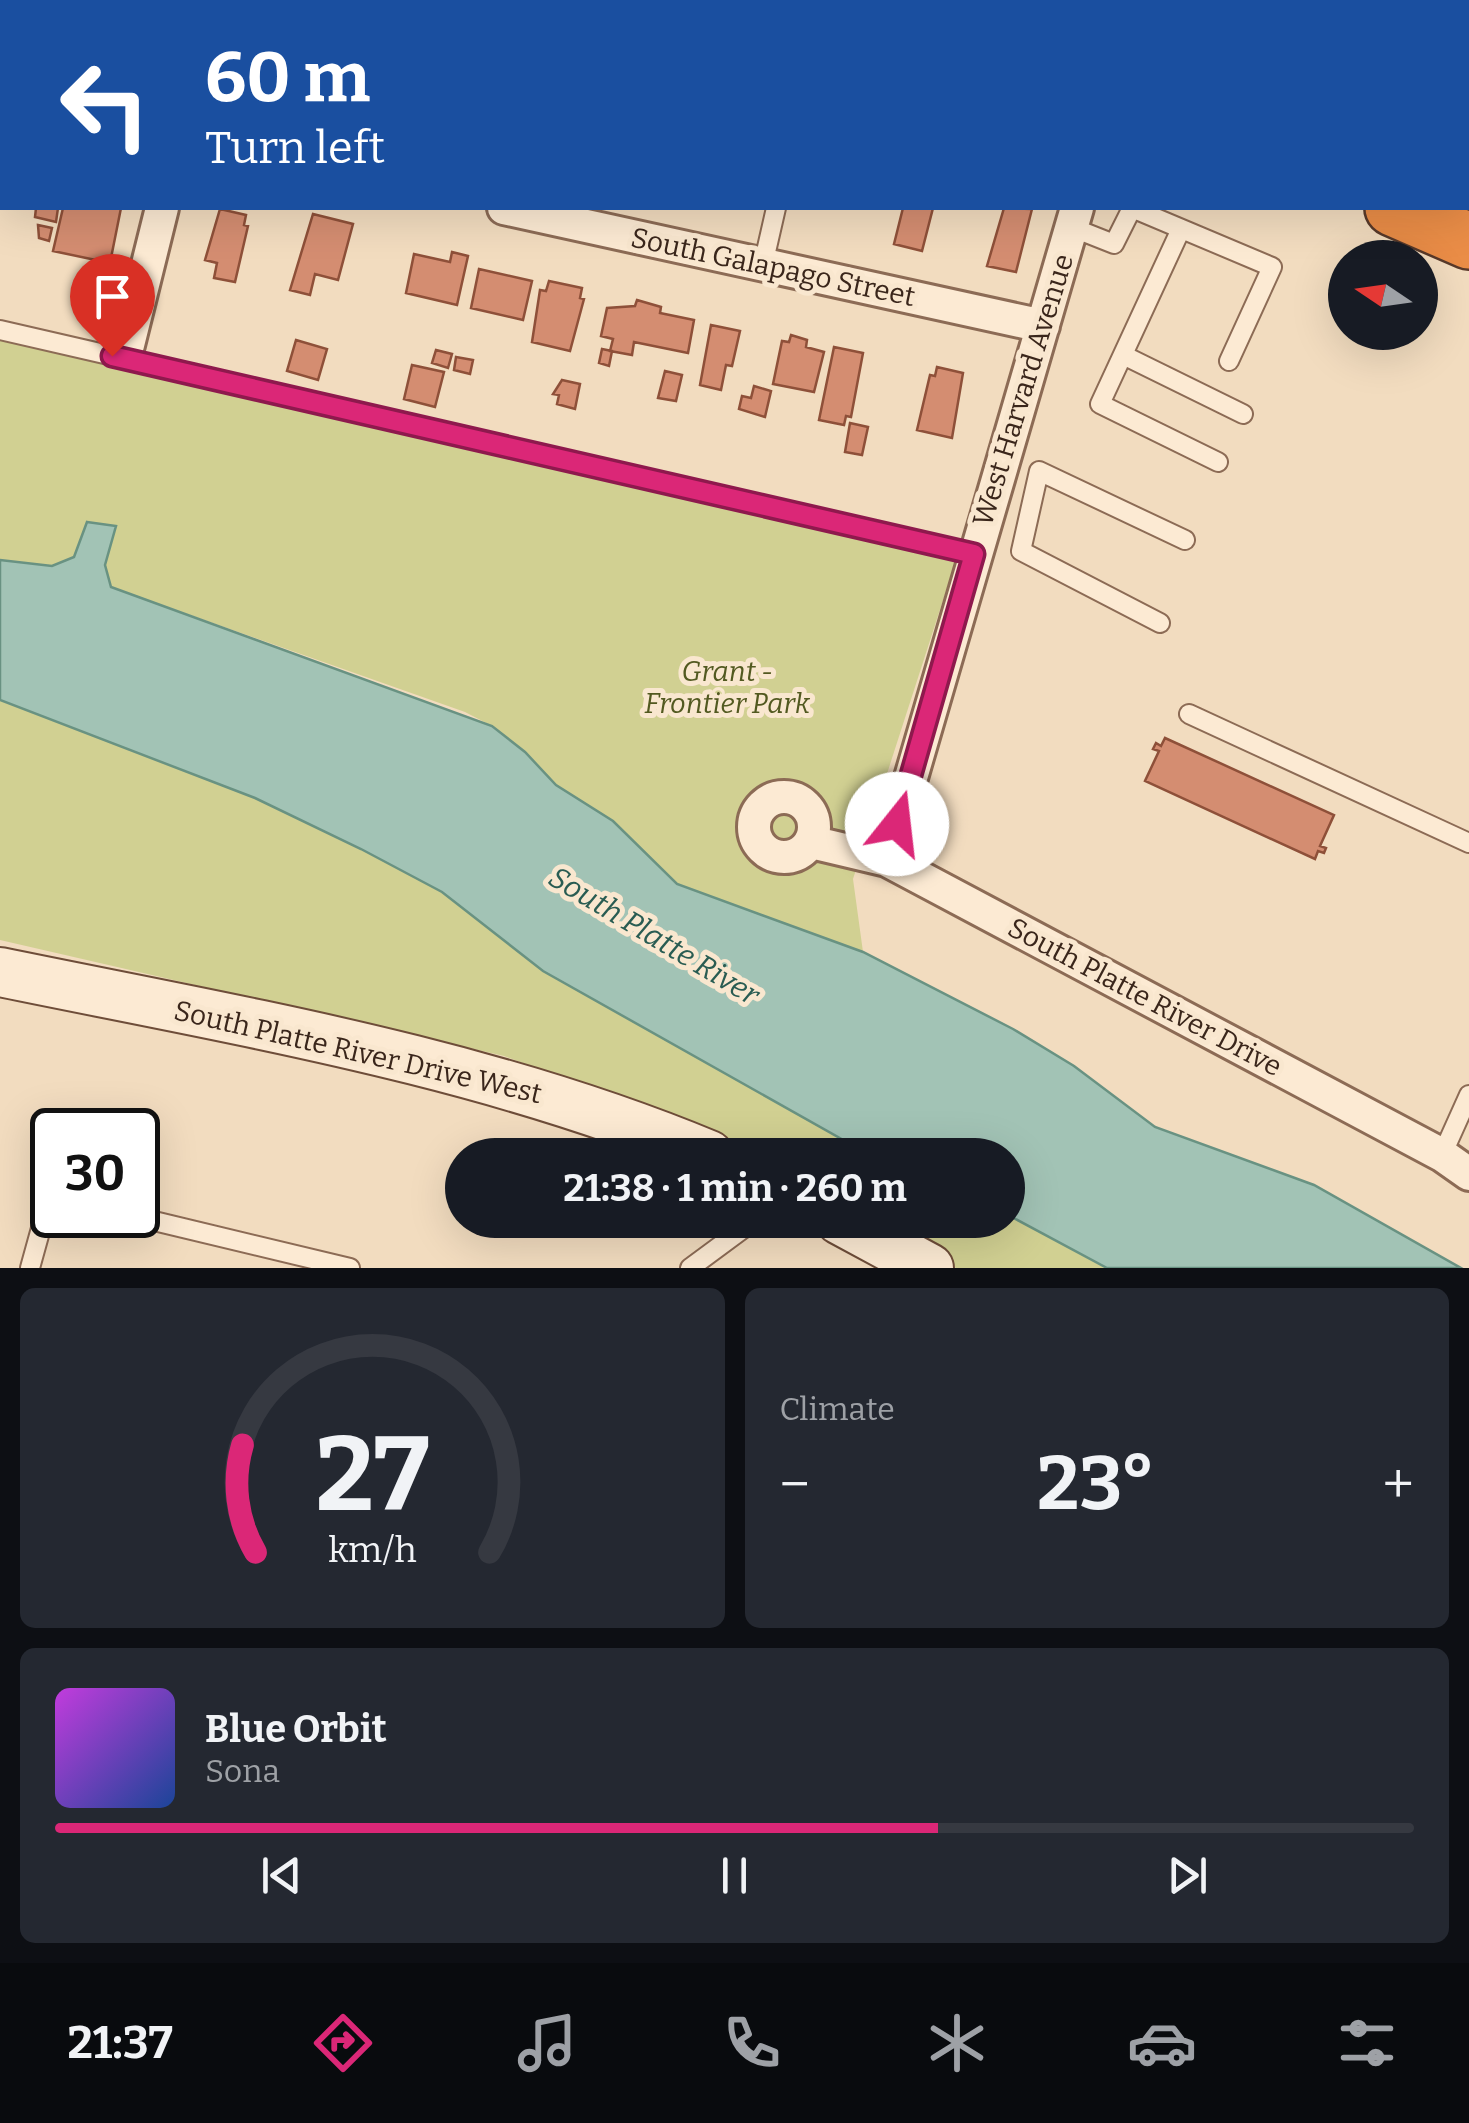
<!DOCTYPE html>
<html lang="en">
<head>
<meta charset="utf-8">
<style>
	:root { --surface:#171b24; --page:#242831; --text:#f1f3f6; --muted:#9ea1a6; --line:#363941; --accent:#db2777 }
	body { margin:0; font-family:Bitter,serif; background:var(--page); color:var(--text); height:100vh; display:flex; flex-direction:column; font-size:38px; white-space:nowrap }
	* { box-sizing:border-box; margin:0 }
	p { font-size:32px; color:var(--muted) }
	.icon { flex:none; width:55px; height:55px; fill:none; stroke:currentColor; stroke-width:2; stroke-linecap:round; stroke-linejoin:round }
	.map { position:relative; height:1268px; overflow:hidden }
	.side { display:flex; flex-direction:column; gap:20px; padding:20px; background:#0d0f14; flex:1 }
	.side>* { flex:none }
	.hud { position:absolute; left:0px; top:0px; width:1470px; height:210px; box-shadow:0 10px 40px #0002; background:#1a4fa0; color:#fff; overflow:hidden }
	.needle { width:65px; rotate:283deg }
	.controls { position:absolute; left:1328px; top:240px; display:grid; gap:20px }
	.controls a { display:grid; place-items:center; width:110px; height:110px; border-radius:50%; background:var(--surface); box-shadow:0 10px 40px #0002; font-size:50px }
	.speed { position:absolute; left:30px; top:1108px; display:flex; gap:20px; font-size:50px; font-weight:700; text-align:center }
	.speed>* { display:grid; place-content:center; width:130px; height:130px; border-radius:50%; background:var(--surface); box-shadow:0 10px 40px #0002; line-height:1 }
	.speed .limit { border:5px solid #111; border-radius:15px; background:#fff; color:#111 }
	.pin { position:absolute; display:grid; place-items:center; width:85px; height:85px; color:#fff; margin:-102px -42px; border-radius:50% 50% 50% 0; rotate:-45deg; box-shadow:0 0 10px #0007 }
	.pin .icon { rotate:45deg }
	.me { position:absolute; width:110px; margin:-55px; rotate:16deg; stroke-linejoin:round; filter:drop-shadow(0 0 8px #0008) }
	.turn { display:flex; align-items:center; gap:35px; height:210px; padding:0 40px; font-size:45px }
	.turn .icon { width:130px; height:130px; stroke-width:2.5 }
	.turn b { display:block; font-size:70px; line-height:85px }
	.big { font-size:75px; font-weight:700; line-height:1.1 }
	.side .widget { flex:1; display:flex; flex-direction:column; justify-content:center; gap:15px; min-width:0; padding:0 35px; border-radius:15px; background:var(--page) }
	.side .dial { align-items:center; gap:0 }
	.dial svg { height:260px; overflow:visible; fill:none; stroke:var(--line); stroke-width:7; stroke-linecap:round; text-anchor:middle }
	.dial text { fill:var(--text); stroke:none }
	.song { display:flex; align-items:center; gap:30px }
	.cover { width:120px; height:120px; border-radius:15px; background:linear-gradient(135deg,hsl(290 70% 55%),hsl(220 70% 35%)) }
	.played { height:10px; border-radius:5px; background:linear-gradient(90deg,var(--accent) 65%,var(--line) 65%) }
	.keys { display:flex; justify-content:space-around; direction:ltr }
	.heat { display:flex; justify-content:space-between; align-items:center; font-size:55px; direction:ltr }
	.side .tiles { flex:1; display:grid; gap:20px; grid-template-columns:1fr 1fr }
	.widget:last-child { grid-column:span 2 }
	.trip { position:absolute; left:445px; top:1138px; width:580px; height:100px; border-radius:50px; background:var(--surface); box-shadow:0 10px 40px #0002; font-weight:700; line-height:100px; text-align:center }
	.dock { display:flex; height:160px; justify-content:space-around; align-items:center; background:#090b0e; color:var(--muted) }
	.dock .icon { width:70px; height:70px }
	.dock .current { color:var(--accent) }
	.dock b { font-size:45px; color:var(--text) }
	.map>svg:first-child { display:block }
	.green { fill:#d1d092 }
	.water { fill:#a2c3b5; stroke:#699282; stroke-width:2.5 }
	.building { fill:#d48d71; stroke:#8e5039; stroke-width:2.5 }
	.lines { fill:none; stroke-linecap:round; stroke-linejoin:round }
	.lane-casing { stroke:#8c6b55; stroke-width:22 }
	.street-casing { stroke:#8c6b55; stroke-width:38 }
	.secondary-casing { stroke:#6e4d39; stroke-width:52 }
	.highway-casing { stroke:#593a2a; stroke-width:60 }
	.lane { stroke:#fcead3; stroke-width:18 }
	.street { stroke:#fcead3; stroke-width:32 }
	.secondary { stroke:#fcead3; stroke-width:48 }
	.highway { stroke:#ea8d47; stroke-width:55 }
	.rail-casing { stroke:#3a261b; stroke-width:11 }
	.rail { stroke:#f9e7cf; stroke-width:8; stroke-dasharray:22; stroke-linecap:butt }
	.route-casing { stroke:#8e194d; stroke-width:25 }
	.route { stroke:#db2777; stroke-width:18 }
	.labels { text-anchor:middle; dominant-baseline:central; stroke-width:10; stroke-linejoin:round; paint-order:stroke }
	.street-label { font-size:28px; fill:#3a261b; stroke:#f9e7cf }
	.park-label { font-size:28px; font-style:italic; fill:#525920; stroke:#f9e7cf }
	.water-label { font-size:30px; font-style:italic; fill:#295c52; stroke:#f9e7cf }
</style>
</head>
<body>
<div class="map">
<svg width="1469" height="1268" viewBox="0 0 1469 1268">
	<rect width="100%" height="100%" fill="#f2dcbf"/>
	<path class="green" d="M0,336L956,560L853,879L863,952L677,884L613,821L555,785L525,752L492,726L465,712L111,587L105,565L115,526L87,522L75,557L52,566L0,560Z
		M0,700L255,798L361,849L442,892L543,971L870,1155H757L732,1140L504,1056L0,940Z
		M1008,1215L1107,1268H956L872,1220H1008Z"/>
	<path class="water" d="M87,522L116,526L105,565L111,587L492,726L525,752L556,785L613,821L677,884L863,952L1013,1029L1074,1066L1155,1127L1314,1185L1461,1268H1107L1008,1215V1155H870L543,971L442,892L361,849L255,798L0,700V560L52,566L74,557Z"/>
	<path class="building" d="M36,208H58L56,222L35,217Z
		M63,208H121L110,263L53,251Z
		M903,208H933L922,251L894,244Z
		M1004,208L1032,209L1016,272L987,266Z
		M220,209L246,215L244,225L248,226L235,282L214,278L217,263L205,260Z
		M313,214L353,224L338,280L315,274L310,295L290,290Z
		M38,225L52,228L49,241L39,238Z
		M452,252L468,256L457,305L406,293L414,254L450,262Z
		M479,269L532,281L523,320L471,308Z
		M549,281L582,288L580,298L584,299L570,351L532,342L540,290L546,291Z
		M637,300L661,307L660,313L694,320L688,353L634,342L632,355L610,351L613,339L601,336L607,308L635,306Z
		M711,325L740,331L732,366L726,365L721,390L700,385Z
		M791,335L807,340L806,347L824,352L814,392L773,384L782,341L789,342Z
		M296,340L327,349L318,380L287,371Z
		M834,347L863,353L851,417L846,416L844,425L819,420Z
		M602,349L612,351L609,366L599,363Z
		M436,350L452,354L448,368L432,363Z
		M456,357L473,360L470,374L454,370Z
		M412,365L444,372L435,407L404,399Z
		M937,367L963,373L952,438L917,430L930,375L935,376Z
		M665,371L682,375L676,401L658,398Z
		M562,380L580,384L575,409L557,404L559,395L553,394Z
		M754,386L771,391L765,417L739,409L742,396L751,398Z
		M850,423L868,427L862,455L845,452Z
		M1165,738L1334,815L1320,846L1326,848L1324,853L1318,851L1315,859L1145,781L1159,751L1153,749L1156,743L1161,746Z"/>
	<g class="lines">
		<g class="lane-casing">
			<path id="lane" d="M532,0L543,2
				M1071,227L1114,244L1132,208L1272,267L1229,361
				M1181,229L1100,404L1218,462
				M763,265L776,208
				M0,330L974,554
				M1123,355L1243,414
				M1160,623L1021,551L1039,471L1185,540
				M1189,714L1469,843
				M1442,1155L1469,1095
				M129,1215L350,1268
				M30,1268L43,1221L52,1215
				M690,1268L755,1220"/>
		</g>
		<g class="street-casing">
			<path id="street" d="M211,2V0
				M0,95L2,96
				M504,208L1043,326
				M128,345L162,208
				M754 827a30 30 0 1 1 60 0a30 30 0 1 1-60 0Z
				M811,842L887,860L1442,1155L1469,1174
				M887,860L1077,208"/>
		</g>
		<g class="secondary-casing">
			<path id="secondary" d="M0,972C238,1021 483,1061 709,1155
				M840,1220L929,1268"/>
		</g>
		<g class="highway-casing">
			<path id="highway" d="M918,0L924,2
				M1094,0L1100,2
				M1468,165L1469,166
				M1393,208L1469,241"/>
		</g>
		<use href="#lane" class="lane"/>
		<use href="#street" class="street"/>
		<use href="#secondary" class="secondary"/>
		<use href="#highway" class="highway"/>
		<g class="rail-casing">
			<path id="rail" d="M1355,0L1361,2
				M1405,0L1411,2
				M1460,0L1465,2
				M1468,28L1469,29
				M1468,50L1469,51"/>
		</g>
		<use href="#rail" class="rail"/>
	</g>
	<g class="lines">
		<g class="route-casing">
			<path id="route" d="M112,356L974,554L897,824"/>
		</g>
		<use href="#route" class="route"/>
	</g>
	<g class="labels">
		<g class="street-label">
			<text transform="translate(773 267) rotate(12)">South Galapago Street</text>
			<text transform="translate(1023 390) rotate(-73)">West Harvard Avenue</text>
			<text transform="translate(1145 997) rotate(28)">South Platte River Drive</text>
			<text transform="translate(358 1052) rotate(13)">South Platte River Drive West</text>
		</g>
		<g class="park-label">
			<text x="727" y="671">Grant -<tspan x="727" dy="32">Frontier Park</tspan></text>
		</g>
		<g class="water-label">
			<text transform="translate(654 936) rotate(31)">South Platte River</text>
		</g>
	</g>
</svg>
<div class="controls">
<a><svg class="needle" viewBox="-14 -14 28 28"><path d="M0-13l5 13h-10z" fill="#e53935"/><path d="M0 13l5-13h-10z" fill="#9ea1a6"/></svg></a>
</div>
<div class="speed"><div class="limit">30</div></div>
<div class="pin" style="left:112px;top:356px;background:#d93025"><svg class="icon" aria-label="arrive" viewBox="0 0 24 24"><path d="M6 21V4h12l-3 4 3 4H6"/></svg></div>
<svg class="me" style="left:897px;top:824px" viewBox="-20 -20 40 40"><circle r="19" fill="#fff"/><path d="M0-13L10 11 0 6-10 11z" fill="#db2777"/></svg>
<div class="trip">21:38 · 1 min · 260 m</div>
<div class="hud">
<div class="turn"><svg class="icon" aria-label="left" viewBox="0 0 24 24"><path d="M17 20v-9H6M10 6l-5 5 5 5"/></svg><div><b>60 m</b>Turn left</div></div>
</div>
</div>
<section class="side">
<div class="tiles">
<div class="widget dial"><svg viewBox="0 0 100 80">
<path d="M14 69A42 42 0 1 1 86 69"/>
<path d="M14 69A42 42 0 0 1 10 36" stroke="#db2777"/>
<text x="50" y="56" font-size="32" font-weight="700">27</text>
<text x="50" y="72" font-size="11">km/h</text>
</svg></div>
<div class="widget"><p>Climate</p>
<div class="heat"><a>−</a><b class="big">23°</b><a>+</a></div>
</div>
<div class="widget">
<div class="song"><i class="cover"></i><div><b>Blue Orbit</b><p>Sona</p></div></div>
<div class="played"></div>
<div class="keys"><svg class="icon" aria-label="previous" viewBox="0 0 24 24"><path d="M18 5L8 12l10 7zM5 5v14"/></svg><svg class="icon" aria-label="pause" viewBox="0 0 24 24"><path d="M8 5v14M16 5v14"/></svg><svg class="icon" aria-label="next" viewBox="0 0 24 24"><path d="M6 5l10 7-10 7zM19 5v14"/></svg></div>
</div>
</div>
</section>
<nav class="dock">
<b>21:37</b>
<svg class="icon current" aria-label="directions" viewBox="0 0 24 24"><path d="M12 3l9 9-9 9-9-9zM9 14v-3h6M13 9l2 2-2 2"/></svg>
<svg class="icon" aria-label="music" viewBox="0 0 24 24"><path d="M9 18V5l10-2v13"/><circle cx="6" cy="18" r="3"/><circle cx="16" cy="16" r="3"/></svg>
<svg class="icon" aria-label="phone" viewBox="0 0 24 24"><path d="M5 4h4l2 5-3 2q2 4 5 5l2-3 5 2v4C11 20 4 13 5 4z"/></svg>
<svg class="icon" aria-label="climate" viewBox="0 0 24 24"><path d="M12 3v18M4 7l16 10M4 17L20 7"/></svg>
<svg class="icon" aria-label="car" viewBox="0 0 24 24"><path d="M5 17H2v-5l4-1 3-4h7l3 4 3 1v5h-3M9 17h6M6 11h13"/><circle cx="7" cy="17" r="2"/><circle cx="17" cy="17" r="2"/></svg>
<svg class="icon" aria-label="filters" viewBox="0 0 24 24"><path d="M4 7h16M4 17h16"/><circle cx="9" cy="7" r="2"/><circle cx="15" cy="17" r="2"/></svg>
</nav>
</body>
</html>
